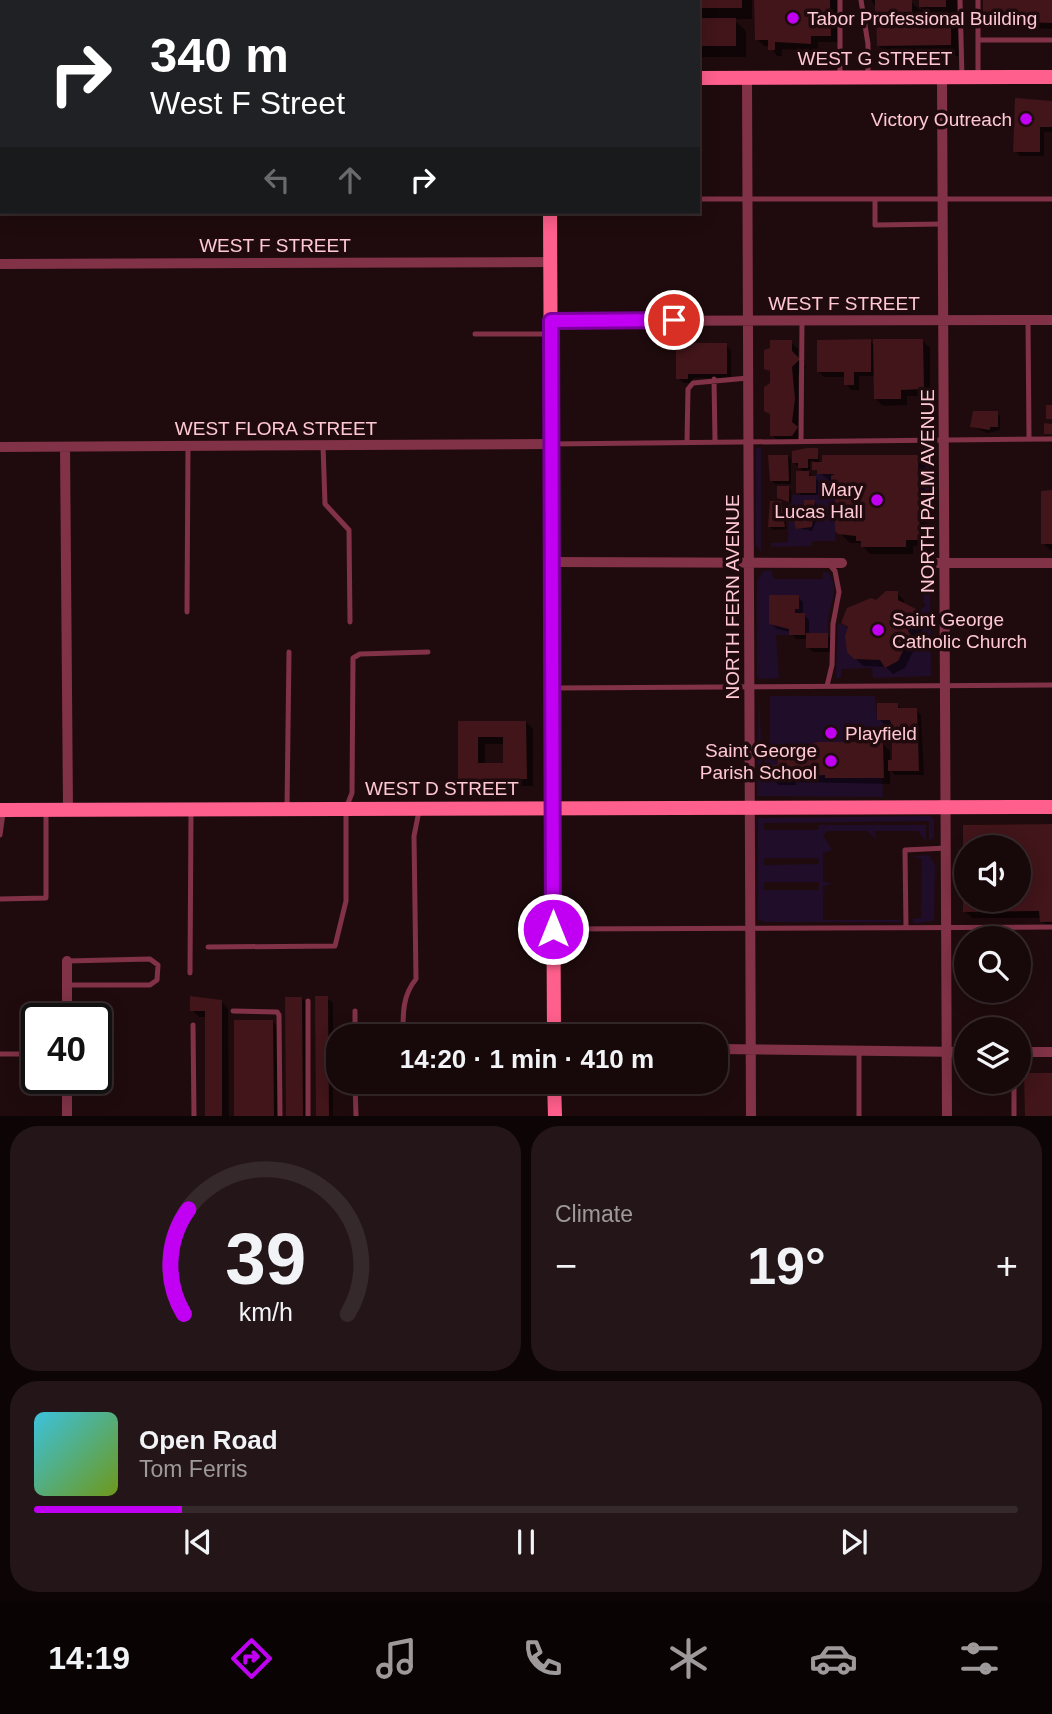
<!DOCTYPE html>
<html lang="en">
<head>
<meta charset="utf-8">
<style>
	:root { --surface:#17080a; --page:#241618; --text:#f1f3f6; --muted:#9e9a9c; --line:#36292b; --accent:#c100f3 }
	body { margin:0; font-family:Helvetica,sans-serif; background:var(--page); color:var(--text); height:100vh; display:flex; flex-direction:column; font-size:26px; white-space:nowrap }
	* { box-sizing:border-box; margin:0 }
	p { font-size:23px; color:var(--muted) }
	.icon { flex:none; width:38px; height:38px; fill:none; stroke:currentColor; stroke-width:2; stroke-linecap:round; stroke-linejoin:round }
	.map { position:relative; height:1116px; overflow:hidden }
	.side { display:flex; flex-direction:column; gap:10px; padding:10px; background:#0d0406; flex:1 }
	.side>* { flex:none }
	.banner { position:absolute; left:0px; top:0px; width:700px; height:214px; box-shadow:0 4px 18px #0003,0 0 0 2px var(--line); background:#202124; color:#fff; overflow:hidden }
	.buttons { position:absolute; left:954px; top:835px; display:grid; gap:14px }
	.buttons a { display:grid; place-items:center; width:77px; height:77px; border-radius:50%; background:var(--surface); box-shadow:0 4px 18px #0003,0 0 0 2px var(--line); font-size:35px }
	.speed { position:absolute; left:21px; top:1003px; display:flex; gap:14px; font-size:35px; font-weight:700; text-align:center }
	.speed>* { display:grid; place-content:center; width:91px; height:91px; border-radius:50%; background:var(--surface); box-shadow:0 4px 18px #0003,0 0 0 2px var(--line); line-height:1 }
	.speed .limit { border:4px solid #111; border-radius:10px; background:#fff; color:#111 }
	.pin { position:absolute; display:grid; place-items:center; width:60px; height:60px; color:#fff; margin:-30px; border:4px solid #fff; border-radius:50%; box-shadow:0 2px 7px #0007 }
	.me { position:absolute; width:77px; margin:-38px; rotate:0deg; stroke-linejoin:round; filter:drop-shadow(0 0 5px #0008) }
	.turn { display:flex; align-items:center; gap:24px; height:147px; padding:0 35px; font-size:32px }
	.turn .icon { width:91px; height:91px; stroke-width:2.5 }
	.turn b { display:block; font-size:49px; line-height:60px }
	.lanes { display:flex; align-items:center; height:66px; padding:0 35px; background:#0003; justify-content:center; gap:35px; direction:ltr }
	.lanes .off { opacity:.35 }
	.big { font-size:52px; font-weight:700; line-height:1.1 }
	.side .tile { flex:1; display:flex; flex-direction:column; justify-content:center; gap:10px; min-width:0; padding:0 24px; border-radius:28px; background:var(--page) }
	.side .dial { align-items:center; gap:0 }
	.dial svg { height:182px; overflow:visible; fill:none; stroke:var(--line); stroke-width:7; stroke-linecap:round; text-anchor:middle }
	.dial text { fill:var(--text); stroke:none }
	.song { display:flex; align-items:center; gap:21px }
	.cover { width:84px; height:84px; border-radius:10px; background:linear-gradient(135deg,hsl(190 70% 55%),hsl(80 70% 35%)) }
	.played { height:7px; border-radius:4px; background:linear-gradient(90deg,var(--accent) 15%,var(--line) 15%) }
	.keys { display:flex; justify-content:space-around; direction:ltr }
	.heat { display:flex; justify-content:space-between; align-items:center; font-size:38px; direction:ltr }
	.side .tiles { flex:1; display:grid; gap:10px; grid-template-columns:1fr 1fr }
	.tile:last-child { grid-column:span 2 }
	.trip { position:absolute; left:326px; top:1024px; width:402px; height:70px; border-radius:28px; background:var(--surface); box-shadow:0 4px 18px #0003,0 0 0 2px var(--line); font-weight:700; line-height:70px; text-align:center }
	.dock { display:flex; height:112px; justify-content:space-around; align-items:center; background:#090304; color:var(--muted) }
	.dock .icon { width:49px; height:49px }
	.dock .current { color:var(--accent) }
	.dock b { font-size:32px; color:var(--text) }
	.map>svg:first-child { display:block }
	.green { fill:#200d29; fill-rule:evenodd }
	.shadow { fill:#0007; fill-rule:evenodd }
	.building { fill:#41151a; fill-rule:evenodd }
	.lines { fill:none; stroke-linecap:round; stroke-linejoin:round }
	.lane { stroke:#813247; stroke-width:5 }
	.street { stroke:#813247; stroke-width:10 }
	.secondary { stroke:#ff5f8c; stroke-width:14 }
	.route-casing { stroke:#7d009e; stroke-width:18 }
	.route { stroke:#c100f3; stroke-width:12 }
	.poi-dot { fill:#c100f3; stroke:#1f0b0d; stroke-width:2.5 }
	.labels { text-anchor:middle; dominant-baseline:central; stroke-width:7; stroke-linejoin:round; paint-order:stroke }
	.poi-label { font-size:19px; fill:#ffc8d3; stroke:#1f0b0d; text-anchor:start }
	.street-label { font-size:19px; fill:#ffc8d3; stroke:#1f0b0d }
</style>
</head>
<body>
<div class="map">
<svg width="1052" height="1116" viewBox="0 0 1052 1116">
	<rect width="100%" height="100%" fill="#1f0b0d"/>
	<path class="green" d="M761,447V552L756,545V448Z
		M919,447L932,449L934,516H920Z
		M816,474H835V541H812V546L771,547V543L788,542L789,504H792V495H815Z
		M771,570L774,579H823V572H827C841,585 830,604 828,620C827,630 830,639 828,648H806L805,635H776L779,678L759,679L757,675V581L763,571Z
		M919,570L930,577L931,676L873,678L872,668L841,669V678H836L838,623L848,627C845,638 845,649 854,659L880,660L885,668L898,661L910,635L908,631L916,622V614L926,605L923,602L926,584L919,577Z
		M759,693L762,765H765V751L770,749V696H875L877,719L890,720L892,738H845V742L810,744V753L778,756V765H770L771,779L825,775V778H882L883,797L757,796Z
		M931,816L934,820V837L929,841V821L764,823V830H818L819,825H926V842L918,831H874L877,840L867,831H827L823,835L832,850L823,853V881L832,884L823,886V920H901V922H764L758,919V818ZM764,858H818L819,864L764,865ZM764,882H819V890H764Z
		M929,855L935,865L934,921L914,923L912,919L921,918L922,859L912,856Z"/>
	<path class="shadow" d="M682,0H752V19H733L746,31V57H698V2Z
		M756,0H837V42H818V51L782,49V56H777L770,46H764L757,39Z
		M871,0H909L921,11V0H957V17H950L961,28L962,56H889L878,45L883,18ZM922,7L928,14L932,17L922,18Z
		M985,0H1052V29L992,27L985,20Z
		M1052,102V132H1044V156H1020L1015,151Z
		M870,341L875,346L923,341L930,348V396H907V405L883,406L875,398V376H859V390H851L846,384L845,377H824L819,372Z
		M791,342L798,349V360L806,367L798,375L800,442H779L772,435V416L766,410L772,384V374L766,368Z
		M726,345L731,350V378H693V383H683L678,378Z
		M997,413L1000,416V430L988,433L972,427Z
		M817,450L820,464L918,457L925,464L926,546H913V554H870L860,543H850L837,530V486L814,469V461H810V470H806L818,481V495H801L798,492L805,473L791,460V484H775L772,481L788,456L794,462Z
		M788,487L791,490V503L779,497Z
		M1052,492V550H1050L1043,543Z
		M814,502L817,505V519L812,531L798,528L794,512Z
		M781,503L787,529L773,530L770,527Z
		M897,593L904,600V605L923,618V630L914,638L917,643L905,668L893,674L886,667L863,666L855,658L849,629L843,623Z
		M798,597L803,602V614L809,620V635H827L832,640V652H813L807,647V639H796L790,632L777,629L771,624Z
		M897,705L903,710H916L921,715L924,775H895L890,770V784L796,782V785H779L772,778L779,767L812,754L883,744L890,751V761H894L893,724H884L879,719Z
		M526,722L533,729V786H467L460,779V723ZM485,744H504V764L485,765Z
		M1052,826V929L1041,921V918H972L965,911L964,827ZM966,847H1018V900H966Z
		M302,998L309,1005V1116H288Z
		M327,998L333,1003V1116H318Z
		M221,1001L228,1009L229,1116H207L206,1017H199L192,1010Z
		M273,1022L280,1029V1116H236Z"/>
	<path class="building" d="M698,0H742V8H698Z
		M754,0H830L831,36H811V44L775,42V50H768V40H755Z
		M875,0H912V12H875Z
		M919,0H946V7H919Z
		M983,0H1052V23L983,21Z
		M876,16H951V45L877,46Z
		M698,18H736V46H698Z
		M1015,98L1052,101V127H1040V152H1013Z
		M871,339V372H854V385H844V372H817V340Z
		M873,339H923L924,389L901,390V399H874Z
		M770,340H792V351L800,359L792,367L795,399L792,422L798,427L792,436H770V414L764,411V387L770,383V371L764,369V350L770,348Z
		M676,343H727V374H688V379H676Z
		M1046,405H1052V419H1046Z
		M973,411H998V427H990V430L970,427Z
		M1044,423L1052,424V434H1044Z
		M807,448H818V459H808V468H798V463H792V451Z
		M768,455H788L789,481H770Z
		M822,455H918L920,540H906V547H861V541H856V536L838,534L835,531V484H831V476L835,474H817V470H812V462H822Z
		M796,471H809V476H816V493H796Z
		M777,486H789V502L777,498Z
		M1052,490V544H1041V491Z
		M804,500H815L812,527L796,529L792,512L794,507H804Z
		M770,501H781L785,527H768Z
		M886,591H898V600L916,609V622L908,631L911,635L898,661L885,668L880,660L854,659L847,652L845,636L848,627L841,623L847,608L871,598L876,600Z
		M769,595H799V609H795V613H805V635H789V629L769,624Z
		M806,633H828V648H806Z
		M877,703H898V708H917L919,771H888V760H892V727L890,720H877Z
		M458,721H526L527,779L458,780ZM478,737H503V763H478Z
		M818,742H883L884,778H825V775L770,779V765H778V756L810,753V744Z
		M1052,824V922H1040L1039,911L963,912V825ZM966,847H1018V900H966Z
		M190,996L222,1000V1116H205V1011H190Z
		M315,996H328L329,1116H316Z
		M285,997H302L303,1116H286Z
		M234,1020H273L274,1116H234Z
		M1024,1073H1052V1116H1025Z"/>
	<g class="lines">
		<path class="lane" d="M148,0V2
			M655,0L656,2
			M840,0V78
			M861,0L868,44V77
			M960,0L962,77
			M978,0V77
			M978,40H1052
			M698,199H1052
			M875,199V225L943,224
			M1028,320L1029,439
			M475,334H548
			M714,379L715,441
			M801,440L802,320
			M687,441L688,389L693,383L748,378
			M551,444L1052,439
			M323,445L325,504L349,530L350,622
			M187,612L188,446
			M827,686L832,665L833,624L839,592L835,571L829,564
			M555,688L1052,685
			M287,808L289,652
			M0,835L3,813
			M0,899L46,898V811
			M906,928L905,850L947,848
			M555,929L1052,927
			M208,947L335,946L346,901V808L352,793L353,658L360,654L428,652
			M67,961L150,959L158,965L157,980L150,985H67
			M190,973L191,811
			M308,1001V1116
			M233,1011L277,1012L279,1015L280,1116
			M355,1011V1036
			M193,1025L194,1116
			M403,1036C403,1015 402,996 416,979L414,836L419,811
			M0,1054H37
			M355,1082L356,1116
			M1014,1082V1116
			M859,1116V1051"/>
		<path class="street" d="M375,0V2
			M942,77L947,1116
			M747,78L751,1116
			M0,264L551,262
			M551,321L1052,320
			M0,447L551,444
			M65,447L68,809
			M551,562L842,563
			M933,563H1052
			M67,961V1018
			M716,1049L966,1052
			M1018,1052H1052
			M67,1078V1116"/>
		<path class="secondary" d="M549,0V2
			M698,78L1052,77
			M0,80H2
			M550,212L554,1036
			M0,810L1052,807
			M554,1082L555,1116"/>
	</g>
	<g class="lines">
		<g class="route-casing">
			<path id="route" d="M553,929L551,321L674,320"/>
		</g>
		<use href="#route" class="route"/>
	</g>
	<g class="poi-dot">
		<circle cx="793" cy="18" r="7"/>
		<circle cx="1026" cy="119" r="7"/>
		<circle cx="877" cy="500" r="7"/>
		<circle cx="878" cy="630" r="7"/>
		<circle cx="831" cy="733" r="7"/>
		<circle cx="831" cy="761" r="7"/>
	</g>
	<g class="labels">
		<g class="poi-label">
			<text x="807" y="18">Tabor Professional Building</text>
			<text x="1012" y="119" text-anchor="end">Victory Outreach</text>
			<text x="863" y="489" text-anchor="end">Mary<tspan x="863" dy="22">Lucas Hall</tspan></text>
			<text x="892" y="619">Saint George<tspan x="892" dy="22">Catholic Church</tspan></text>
			<text x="845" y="733">Playfield</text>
			<text x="817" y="750" text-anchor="end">Saint George<tspan x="817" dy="22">Parish School</tspan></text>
		</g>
		<g class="street-label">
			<text x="875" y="58">WEST G STREET</text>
			<text x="275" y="245">WEST F STREET</text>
			<text x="844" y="303">WEST F STREET</text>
			<text x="276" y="428">WEST FLORA STREET</text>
			<text transform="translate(927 491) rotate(-90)">NORTH PALM AVENUE</text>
			<text transform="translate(732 597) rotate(-90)">NORTH FERN AVENUE</text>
			<text x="442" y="788">WEST D STREET</text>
		</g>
	</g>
</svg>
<div class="buttons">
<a><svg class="icon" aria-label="sound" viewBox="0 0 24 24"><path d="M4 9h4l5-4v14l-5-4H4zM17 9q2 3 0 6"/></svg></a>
<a><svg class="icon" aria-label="search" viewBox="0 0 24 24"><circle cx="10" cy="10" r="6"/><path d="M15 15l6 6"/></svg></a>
<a><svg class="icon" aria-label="layers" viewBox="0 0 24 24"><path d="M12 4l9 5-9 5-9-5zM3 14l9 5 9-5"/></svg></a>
</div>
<div class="speed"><div class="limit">40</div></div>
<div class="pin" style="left:674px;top:320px;background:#d93025"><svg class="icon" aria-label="arrive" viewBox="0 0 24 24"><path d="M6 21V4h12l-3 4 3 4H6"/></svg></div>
<svg class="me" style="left:553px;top:929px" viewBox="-20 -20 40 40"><circle r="17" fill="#c100f3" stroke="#fff" stroke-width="3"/><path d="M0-11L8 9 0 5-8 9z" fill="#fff"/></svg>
<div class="trip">14:20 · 1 min · 410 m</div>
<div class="banner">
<div class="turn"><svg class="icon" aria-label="right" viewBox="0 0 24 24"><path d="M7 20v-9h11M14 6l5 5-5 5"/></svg><div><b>340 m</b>West F Street</div></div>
<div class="lanes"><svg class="icon off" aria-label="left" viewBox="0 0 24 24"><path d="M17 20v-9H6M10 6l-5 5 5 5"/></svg><svg class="icon off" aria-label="ahead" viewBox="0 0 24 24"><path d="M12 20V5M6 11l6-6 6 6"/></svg><svg class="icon" aria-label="right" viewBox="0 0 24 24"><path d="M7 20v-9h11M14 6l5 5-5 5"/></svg></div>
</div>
</div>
<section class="side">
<div class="tiles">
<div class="tile dial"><svg viewBox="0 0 100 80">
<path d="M14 69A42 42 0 1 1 86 69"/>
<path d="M14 69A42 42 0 0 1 16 23" stroke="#c100f3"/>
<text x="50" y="56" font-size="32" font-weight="700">39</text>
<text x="50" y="72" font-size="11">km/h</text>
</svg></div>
<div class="tile"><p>Climate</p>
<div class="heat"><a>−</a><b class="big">19°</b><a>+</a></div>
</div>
<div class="tile">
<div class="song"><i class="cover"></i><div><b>Open Road</b><p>Tom Ferris</p></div></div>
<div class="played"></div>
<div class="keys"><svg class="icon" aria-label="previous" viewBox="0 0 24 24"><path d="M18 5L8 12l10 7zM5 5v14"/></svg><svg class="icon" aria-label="pause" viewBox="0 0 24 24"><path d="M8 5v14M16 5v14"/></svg><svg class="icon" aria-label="next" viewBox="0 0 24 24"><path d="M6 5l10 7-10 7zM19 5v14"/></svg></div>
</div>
</div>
</section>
<nav class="dock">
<b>14:19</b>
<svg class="icon current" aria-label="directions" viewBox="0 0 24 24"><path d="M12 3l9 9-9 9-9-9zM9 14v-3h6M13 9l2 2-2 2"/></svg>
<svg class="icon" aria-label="music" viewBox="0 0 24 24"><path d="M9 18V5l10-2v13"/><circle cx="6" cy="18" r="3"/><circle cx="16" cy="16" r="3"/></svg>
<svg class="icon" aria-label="phone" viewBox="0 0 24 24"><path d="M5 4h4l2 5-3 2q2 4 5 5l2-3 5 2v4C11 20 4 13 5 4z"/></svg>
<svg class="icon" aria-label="climate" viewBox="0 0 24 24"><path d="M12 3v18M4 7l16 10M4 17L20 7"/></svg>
<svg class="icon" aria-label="car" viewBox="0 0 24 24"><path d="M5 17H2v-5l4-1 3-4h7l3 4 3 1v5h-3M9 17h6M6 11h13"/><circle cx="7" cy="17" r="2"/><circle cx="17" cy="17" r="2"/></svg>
<svg class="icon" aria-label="filters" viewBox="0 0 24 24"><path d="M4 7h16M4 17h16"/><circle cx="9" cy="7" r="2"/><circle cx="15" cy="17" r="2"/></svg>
</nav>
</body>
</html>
